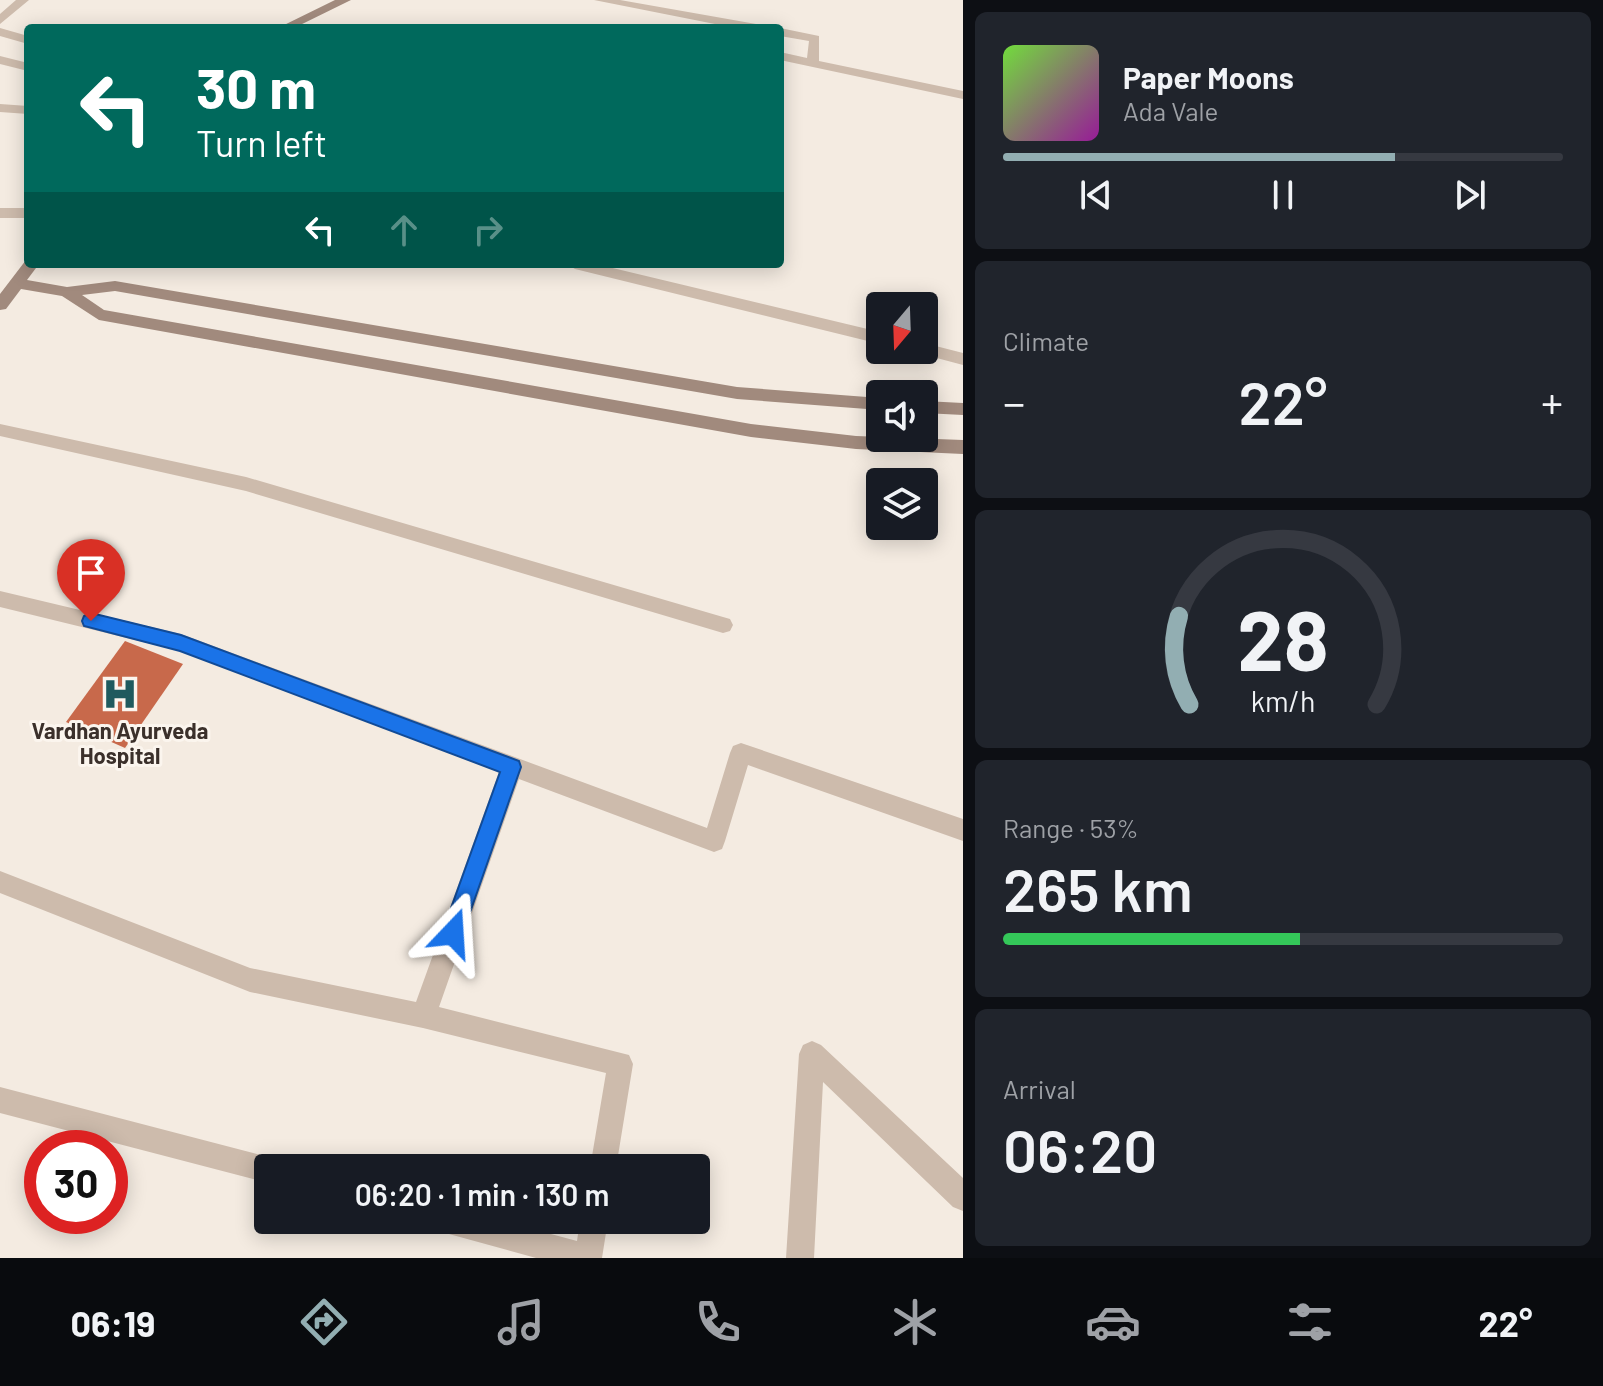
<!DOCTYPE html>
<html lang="en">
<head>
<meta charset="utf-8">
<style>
	:root { --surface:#171b24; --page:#20242c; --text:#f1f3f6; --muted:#9ea1a6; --line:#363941; --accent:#92aeb2 }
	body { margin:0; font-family:Barlow,sans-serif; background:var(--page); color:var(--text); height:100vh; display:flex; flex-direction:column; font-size:30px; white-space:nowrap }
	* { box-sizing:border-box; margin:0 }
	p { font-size:26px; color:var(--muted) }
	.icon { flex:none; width:44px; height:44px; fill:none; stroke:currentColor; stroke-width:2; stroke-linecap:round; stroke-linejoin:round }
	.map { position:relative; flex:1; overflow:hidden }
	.side { display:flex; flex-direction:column; gap:12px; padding:12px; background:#0d0f14; width:640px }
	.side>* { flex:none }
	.top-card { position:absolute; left:24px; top:24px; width:760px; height:244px; border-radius:8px; box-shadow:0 4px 20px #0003; background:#00695c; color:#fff; overflow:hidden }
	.needle { width:52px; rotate:199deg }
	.controls { position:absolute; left:866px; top:292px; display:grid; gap:16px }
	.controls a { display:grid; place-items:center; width:72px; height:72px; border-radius:8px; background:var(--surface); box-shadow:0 4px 20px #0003; font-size:40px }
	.speed { position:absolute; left:24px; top:1130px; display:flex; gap:16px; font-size:40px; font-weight:700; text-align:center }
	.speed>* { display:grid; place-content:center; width:104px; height:104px; border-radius:50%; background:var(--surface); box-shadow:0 4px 20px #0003; line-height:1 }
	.speed .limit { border:12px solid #d22; background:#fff; color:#111 }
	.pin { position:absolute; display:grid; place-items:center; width:68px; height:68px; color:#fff; margin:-82px -34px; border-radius:50% 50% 50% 0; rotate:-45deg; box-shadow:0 0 8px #0007 }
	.pin .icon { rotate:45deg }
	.me { position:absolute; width:88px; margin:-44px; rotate:20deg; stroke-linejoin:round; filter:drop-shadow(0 0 6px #0008) }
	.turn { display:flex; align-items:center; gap:28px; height:168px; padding:0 40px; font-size:36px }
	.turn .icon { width:104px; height:104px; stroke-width:2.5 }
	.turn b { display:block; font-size:56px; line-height:68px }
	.lanes { display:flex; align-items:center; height:76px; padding:0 40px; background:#0003; justify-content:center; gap:40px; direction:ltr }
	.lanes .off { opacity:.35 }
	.big { font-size:60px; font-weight:600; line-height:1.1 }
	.side .card { flex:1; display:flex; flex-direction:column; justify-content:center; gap:12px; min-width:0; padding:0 28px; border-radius:12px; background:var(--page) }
	.side .dial { align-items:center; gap:0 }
	.dial svg { height:208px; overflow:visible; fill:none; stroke:var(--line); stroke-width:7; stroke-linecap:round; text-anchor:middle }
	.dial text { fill:var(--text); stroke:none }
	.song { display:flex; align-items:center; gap:24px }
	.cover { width:96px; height:96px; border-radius:12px; background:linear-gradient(135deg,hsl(100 70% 55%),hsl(300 70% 35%)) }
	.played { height:8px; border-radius:4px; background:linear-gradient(90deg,var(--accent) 70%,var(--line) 70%) }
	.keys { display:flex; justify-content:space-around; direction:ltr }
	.heat { display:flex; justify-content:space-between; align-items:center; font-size:44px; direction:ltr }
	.charge { height:12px; border-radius:6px; background:linear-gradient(90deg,#34c759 53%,var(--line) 0) }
	.trip { position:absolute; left:254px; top:1154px; width:456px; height:80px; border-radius:8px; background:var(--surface); box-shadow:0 4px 20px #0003; font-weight:600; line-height:80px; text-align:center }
	.tabs { display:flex; height:128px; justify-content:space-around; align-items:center; background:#090b0e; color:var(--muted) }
	.tabs .icon { width:56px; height:56px }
	.tabs .selected { color:var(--accent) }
	.tabs b { font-size:36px; color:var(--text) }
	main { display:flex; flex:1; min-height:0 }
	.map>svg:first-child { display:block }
	.building { fill:#c8694b }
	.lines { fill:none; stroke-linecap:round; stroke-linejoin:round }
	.street { fill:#cdbbac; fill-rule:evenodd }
	.secondary { fill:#a18a7d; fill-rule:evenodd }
	.route { fill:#1a73e8; stroke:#114b97; stroke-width:2 }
	.labels { text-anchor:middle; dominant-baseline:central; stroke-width:6; stroke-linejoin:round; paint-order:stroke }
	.poi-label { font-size:22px; font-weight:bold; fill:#3b302b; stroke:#fbf5ee }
</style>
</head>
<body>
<main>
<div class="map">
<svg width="963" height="1258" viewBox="0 0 963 1258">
	<rect width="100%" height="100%" fill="#f4ebe1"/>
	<path class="building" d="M125,641L183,664L125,748L66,722Z"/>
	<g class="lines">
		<path class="street" d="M16,0H29L0,24V14Z
			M594,0H620L756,24L762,28H735Z
			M0,28L28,36V44L0,36Z
			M780,28L819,36V61L963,91V99L780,60V52L807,58L809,41L780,36Z
			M0,56L28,63V71L0,64Z
			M0,104L28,106V114L0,112Z
			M0,208H28V218H0Z
			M567,264H596L880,332V344L575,269Z
			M924,343L963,353V365L918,353L916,350H924Z
			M0,424L246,477L723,617L730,619L733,625L730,631L723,633L246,491L0,436Z
			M0,591L181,634L707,828L730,753L733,746L741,743L963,819V841L748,765L725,841L722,849L714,852L519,779L439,1007L629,1055L633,1064L616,1168H590L606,1073L423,1028L250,992L0,893V871L250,968L416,1002L499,772L180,651L0,607Z
			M812,1041L821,1045L963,1178V1211L953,1207L823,1082L814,1258H786L799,1054L803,1045Z
			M0,1087L268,1157L277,1161L281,1168H268V1183L0,1113Z
			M435,1220H499L577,1241L580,1220H608L602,1258H536L449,1234L439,1230Z"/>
		<path class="secondary" d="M335,0H351L294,28H278Z
			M26,260L28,264H39L27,280L67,287L115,281L737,387L880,398V410L737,399L115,291L82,295L104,310L751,424L856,436L963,440V454L856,449L751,437L99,320L62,296L21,289L6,309L0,310V294Z
			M924,401L963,403V415L924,413Z"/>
	</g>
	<path class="route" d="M91,613L181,635L519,761L521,767L460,941L453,944L445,941L442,933L500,772L180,651L84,626L82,621L84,616Z"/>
	<defs>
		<g id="hospital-bare" transform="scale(2.76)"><path d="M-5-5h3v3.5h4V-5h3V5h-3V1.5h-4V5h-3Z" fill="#1f5a5e" stroke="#fbf5ee" stroke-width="2.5" paint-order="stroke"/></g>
	</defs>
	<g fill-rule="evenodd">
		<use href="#hospital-bare" x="120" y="694"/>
	</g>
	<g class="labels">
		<g class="poi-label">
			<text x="120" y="730">Vardhan Ayurveda<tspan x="120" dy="25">Hospital</tspan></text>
		</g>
	</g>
</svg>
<div class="controls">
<a><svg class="needle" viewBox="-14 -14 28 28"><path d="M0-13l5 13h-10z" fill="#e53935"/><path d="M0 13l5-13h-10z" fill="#9ea1a6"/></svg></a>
<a><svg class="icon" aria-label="sound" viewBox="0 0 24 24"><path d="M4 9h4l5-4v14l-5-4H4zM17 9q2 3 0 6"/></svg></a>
<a><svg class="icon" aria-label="layers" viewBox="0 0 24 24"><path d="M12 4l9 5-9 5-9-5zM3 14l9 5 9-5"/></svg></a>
</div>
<div class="speed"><div class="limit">30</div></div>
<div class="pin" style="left:91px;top:621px;background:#d93025"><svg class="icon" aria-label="arrive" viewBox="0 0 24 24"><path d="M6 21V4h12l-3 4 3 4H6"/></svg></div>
<svg class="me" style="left:453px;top:933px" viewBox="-20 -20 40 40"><path d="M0-17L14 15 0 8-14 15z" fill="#1a73e8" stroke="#fff" stroke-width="4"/></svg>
<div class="trip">06:20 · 1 min · 130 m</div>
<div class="top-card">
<div class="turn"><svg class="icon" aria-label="left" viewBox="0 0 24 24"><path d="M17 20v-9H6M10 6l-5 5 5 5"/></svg><div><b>30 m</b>Turn left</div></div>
<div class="lanes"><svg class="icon" aria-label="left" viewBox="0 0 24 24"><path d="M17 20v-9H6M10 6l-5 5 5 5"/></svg><svg class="icon off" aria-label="ahead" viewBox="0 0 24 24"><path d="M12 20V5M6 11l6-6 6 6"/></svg><svg class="icon off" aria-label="right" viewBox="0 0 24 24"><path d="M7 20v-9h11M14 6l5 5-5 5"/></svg></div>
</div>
</div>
<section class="side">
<div class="card">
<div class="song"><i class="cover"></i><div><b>Paper Moons</b><p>Ada Vale</p></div></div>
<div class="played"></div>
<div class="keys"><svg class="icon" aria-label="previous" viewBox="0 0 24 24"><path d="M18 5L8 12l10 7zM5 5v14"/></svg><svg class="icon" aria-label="pause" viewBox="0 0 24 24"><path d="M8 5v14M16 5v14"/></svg><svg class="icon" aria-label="next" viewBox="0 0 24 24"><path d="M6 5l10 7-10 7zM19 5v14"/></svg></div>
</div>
<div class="card"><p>Climate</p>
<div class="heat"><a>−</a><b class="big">22°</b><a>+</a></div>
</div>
<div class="card dial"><svg viewBox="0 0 100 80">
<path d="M14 69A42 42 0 1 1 86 69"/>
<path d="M14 69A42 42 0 0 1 10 35" stroke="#92aeb2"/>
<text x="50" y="56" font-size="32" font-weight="700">28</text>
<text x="50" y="72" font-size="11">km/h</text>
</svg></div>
<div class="card"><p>Range · 53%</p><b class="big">265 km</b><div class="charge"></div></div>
<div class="card"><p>Arrival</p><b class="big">06:20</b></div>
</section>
</main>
<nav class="tabs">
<b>06:19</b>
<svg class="icon selected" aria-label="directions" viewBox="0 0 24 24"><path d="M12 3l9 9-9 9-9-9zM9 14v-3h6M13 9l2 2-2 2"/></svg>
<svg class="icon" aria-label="music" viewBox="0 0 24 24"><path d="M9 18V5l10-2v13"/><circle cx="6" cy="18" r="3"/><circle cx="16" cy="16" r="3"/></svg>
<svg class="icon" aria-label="phone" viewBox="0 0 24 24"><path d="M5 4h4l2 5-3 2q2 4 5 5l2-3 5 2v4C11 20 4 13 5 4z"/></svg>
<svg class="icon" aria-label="climate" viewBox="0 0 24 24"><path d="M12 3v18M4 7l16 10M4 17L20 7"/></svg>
<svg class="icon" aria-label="car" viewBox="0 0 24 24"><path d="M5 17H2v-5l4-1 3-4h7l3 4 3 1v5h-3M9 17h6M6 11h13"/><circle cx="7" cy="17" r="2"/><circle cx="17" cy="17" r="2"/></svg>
<svg class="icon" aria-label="filters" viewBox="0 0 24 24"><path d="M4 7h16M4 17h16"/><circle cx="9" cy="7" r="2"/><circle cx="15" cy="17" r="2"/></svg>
<b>22°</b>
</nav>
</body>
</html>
